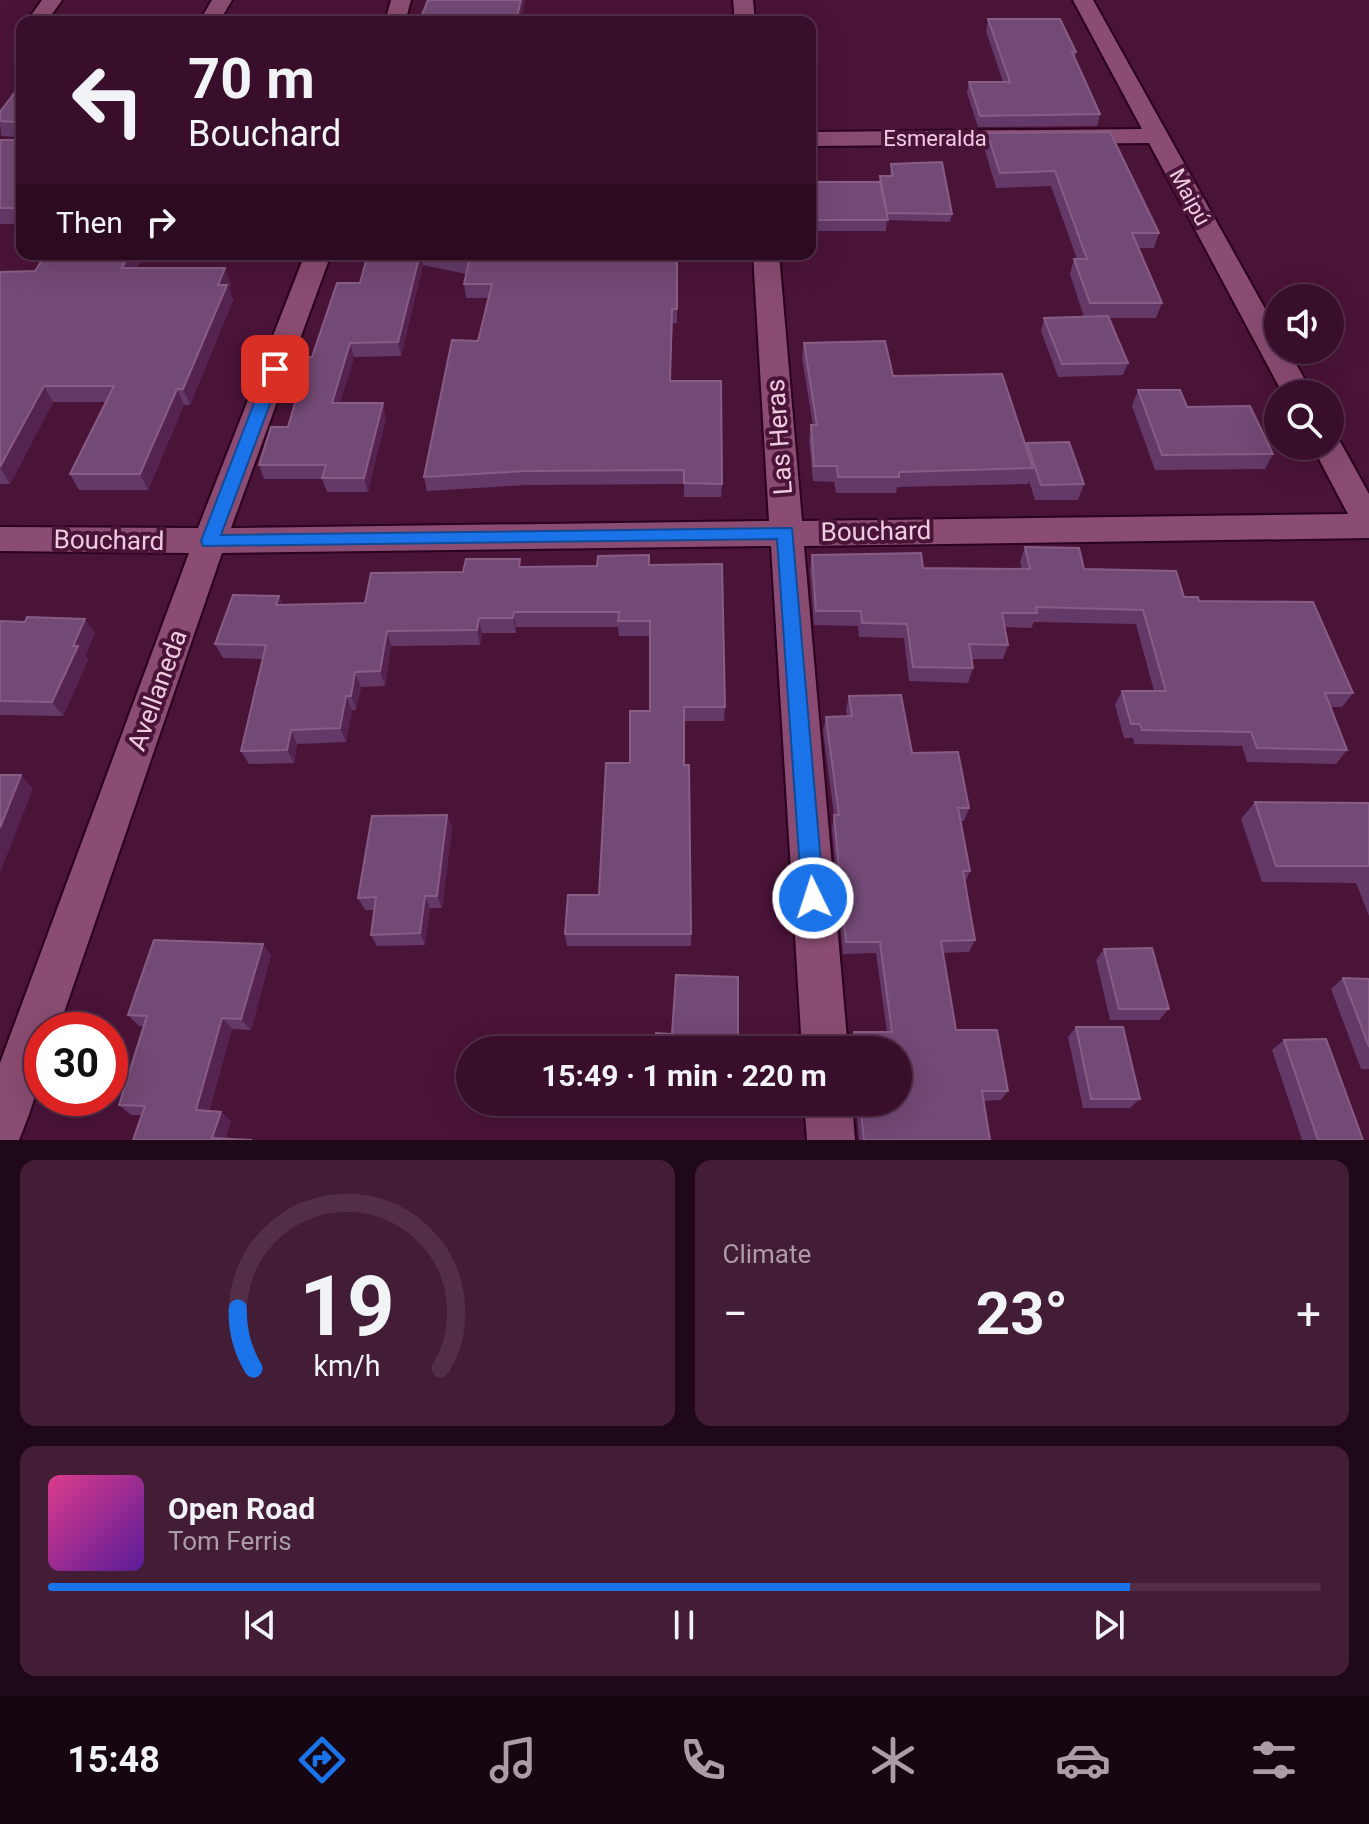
<!DOCTYPE html>
<html lang="en">
<head>
<meta charset="utf-8">
<style>
	:root { --surface:#380e2a; --page:#431c36; --text:#f1f3f6; --muted:#ab9ca8; --line:#522e47; --accent:#1a73e8 }
	body { margin:0; font-family:Roboto,sans-serif; background:var(--page); color:var(--text); height:100vh; display:flex; flex-direction:column; font-size:30px; white-space:nowrap }
	* { box-sizing:border-box; margin:0 }
	p { font-size:26px; color:var(--muted) }
	.icon { flex:none; width:44px; height:44px; fill:none; stroke:currentColor; stroke-width:2; stroke-linecap:round; stroke-linejoin:round }
	.map { position:relative; height:1140px; overflow:hidden }
	.panel { display:flex; flex-direction:column; gap:20px; padding:20px; background:#1f0817; flex:1 }
	.panel>* { flex:none }
	.hud { position:absolute; left:16px; top:16px; width:800px; height:244px; border-radius:16px; box-shadow:0 8px 32px #0002,0 0 0 2px var(--line); background:#380e2a; color:var(--text); overflow:hidden }
	.buttons { position:absolute; left:1264px; top:284px; display:grid; gap:16px }
	.buttons a { display:grid; place-items:center; width:80px; height:80px; border-radius:50%; background:var(--surface); box-shadow:0 8px 32px #0002,0 0 0 2px var(--line); font-size:40px }
	.speed { position:absolute; left:24px; top:1012px; display:flex; gap:16px; font-size:40px; font-weight:700; text-align:center }
	.speed>* { display:grid; place-content:center; width:104px; height:104px; border-radius:50%; background:var(--surface); box-shadow:0 8px 32px #0002,0 0 0 2px var(--line); line-height:1 }
	.speed .limit { border:12px solid #d22; background:#fff; color:#111 }
	.pin { position:absolute; display:grid; place-items:center; width:68px; height:68px; color:#fff; margin:-34px; border-radius:16px; box-shadow:0 4px 12px #0006 }
	.me { position:absolute; width:88px; margin:-44px; rotate:356deg; stroke-linejoin:round; filter:drop-shadow(0 0 6px #0008) }
	.turn { display:flex; align-items:center; gap:28px; height:168px; padding:0 40px; font-size:36px }
	.turn .icon { width:104px; height:104px; stroke-width:2.5 }
	.turn b { display:block; font-size:56px; line-height:68px }
	.then { display:flex; align-items:center; height:76px; padding:0 40px; background:#0003; gap:16px; font-size:30px }
	.big { font-size:60px; font-weight:700; line-height:1.1 }
	.panel .card { flex:1; display:flex; flex-direction:column; justify-content:center; gap:12px; min-width:0; padding:0 28px; border-radius:16px; background:var(--page) }
	.panel .dial { align-items:center; gap:0 }
	.dial svg { height:208px; overflow:visible; fill:none; stroke:var(--line); stroke-width:7; stroke-linecap:round; text-anchor:middle }
	.dial text { fill:var(--text); stroke:none }
	.song { display:flex; align-items:center; gap:24px }
	.cover { width:96px; height:96px; border-radius:12px; background:linear-gradient(135deg,hsl(330 70% 55%),hsl(270 70% 35%)) }
	.played { height:8px; border-radius:4px; background:linear-gradient(90deg,var(--accent) 85%,var(--line) 85%) }
	.keys { display:flex; justify-content:space-around; direction:ltr }
	.heat { display:flex; justify-content:space-between; align-items:center; font-size:44px; direction:ltr }
	.panel .tiles { flex:1; display:grid; gap:20px; grid-template-columns:1fr 1fr }
	.card:last-child { grid-column:span 2 }
	.trip { position:absolute; left:456px; top:1036px; width:456px; height:80px; border-radius:40px; background:var(--surface); box-shadow:0 8px 32px #0002,0 0 0 2px var(--line); font-weight:700; line-height:80px; text-align:center }
	.menu { display:flex; height:128px; justify-content:space-around; align-items:center; background:#160611; color:var(--muted) }
	.menu .icon { width:56px; height:56px }
	.menu .on { color:var(--accent) }
	.menu b { font-size:36px; color:var(--text) }
	.map>svg:first-child { display:block }
	.lines { fill:none; stroke-linecap:round; stroke-linejoin:round }
	.minor-casing { stroke:#2a021d; stroke-width:4 }
	.minor { fill:#8a4c72; fill-rule:evenodd }
	.wall { fill:#643968 }
	.shaded-wall { fill:#54234f }
	.building { fill:#734975; stroke:#875d85; stroke-width:2 }
	.route { fill:#1a73e8; stroke:#114b97; stroke-width:2 }
	.labels { text-anchor:middle; dominant-baseline:central; stroke-width:8; stroke-linejoin:round; paint-order:stroke }
	.far-street-label { font-size:22px; fill:#efcbdf; stroke:#4a1338 }
	.street-label { font-size:26px; fill:#efcbdf; stroke:#4a1338 }
</style>
</head>
<body>
<div class="map">
<svg width="1369" height="1140" viewBox="0 0 1369 1140">
	<rect width="100%" height="100%" fill="#4a1338"/>
	<g class="lines">
		<g class="minor-casing">
			<path id="minor" d="M42,0H62L47,21H33L30,17Z
				M212,0H232L219,22H199Z
				M391,0H411L405,22H385Z
				M733,0H753L755,22H735Z
				M1073,0H1093L1278,332V350H1288L1313,394H1283L1149,143L810,146V132L1142,129Z
				M305,254H331L231,528L769,521L753,254H779L802,521L1348,514L1312,446H1330V436L1338,438L1369,494V538L804,546L848,1050H802L771,546L222,553L58,1030H42C42,1076 37,1097 19,1140H0V1063L189,553L0,551V527L198,528Z
				M804,1102H852L855,1140H807Z"/>
		</g>
		<use href="#minor" class="minor"/>
	</g>
	<path class="wall" d="M988,19L1076,52L1075,58L1100,114L1097,126L978,127L967,93L969,82H1003L986,31Z
		M22,83V224H0V140H17V137L1,136L0,121Z
		M1110,132L1159,233L1154,248H1138L1162,303L1156,318H1108L1128,363L1123,375L1058,377L1041,331L1044,318L1084,317L1070,274L1074,259H1077L1051,186L996,188L984,147L987,133Z
		M891,164L952,214L950,222L887,220L886,231H812L810,210V182H879L880,176H890Z
		M46,254H140L142,258L137,268L231,283L229,288L233,300L190,405H184L148,490H79L70,474L106,402H53L10,484H0V274L35,271Z
		M368,254H677V323H673L670,381L722,484L721,497H684V484L527,485L427,491L424,477L478,341L489,298H466L464,284L466,274L423,265L401,356L354,357L340,403L386,417L368,492H327L322,479H264L259,465L288,427L312,357L360,283Z
		M804,343L893,376L1026,446L1027,443L1084,484L1078,500H1035L1029,481L1028,484L897,487L896,493H836L834,482L813,481L809,440L811,425H813L802,358Z
		M1138,390L1187,407L1273,454L1265,469L1155,470L1132,406Z
		M1025,547L1084,569L1199,601L1353,693L1342,707H1331L1347,750L1336,764L1247,762L1242,746L1134,744L1133,738H1124L1115,705L1122,691H1154L1136,624L1034,622L1031,628L1005,627L1008,645L1003,659H971L973,668L968,683L909,681L904,638L859,637L858,626L814,625L810,570L812,555L923,568L1022,569L1020,562Z
		M649,565L725,707L724,721H684V765H689L691,946H567L565,934L599,895L630,763L650,711V636H619L618,627H516V633H482L480,645L391,646L385,686L361,687L356,710H352L346,742L297,744L294,763L249,764L241,751L263,659L223,658L215,644L279,596L283,605L365,603L463,572L522,567Z
		M0,621L95,633L85,656L88,660L63,716L0,715Z
		M849,696L912,753L969,808L964,821H961L970,871L965,883L975,940L969,952L942,953L956,1030L1008,1091L1001,1100L983,1101L990,1140H859L856,1102H898V1050H851L850,1043L854,1032H887L876,953L843,954L832,828L834,815L823,731L826,717L847,716L846,710Z
		M1255,802L1369,803V916L1356,883L1262,882L1241,819Z
		M447,815L452,828L442,908H430L425,945L377,946L371,935L374,910H365L358,898Z
		M1104,949L1169,1009L1159,1020H1110L1096,960Z
		M271,955L251,1030L232,1029L209,1111L221,1112L231,1121L225,1139L133,1140L142,1115H131L119,1105L144,1026H139L128,1015Z
		M1343,978L1369,979V1069H1361L1331,989Z
		M1076,1027L1140,1099L1130,1108H1083L1068,1037Z
		M1284,1040L1363,1140H1302L1272,1050Z
		M654,1102H739L737,1112L654,1109Z"/>
	<path class="shaded-wall" d="M521,0H525V2L521,22L517,17Z
		M129,254H140L142,258L129,284L122,268Z
		M420,254H421L423,265L401,356L398,342Z
		M225,268L231,283L229,288L233,300L190,405L183,389L218,285Z
		M350,343L354,357L336,417L332,403Z
		M44,386L53,402L10,484L0,467Z
		M177,389L184,405L148,490L140,474Z
		M383,403L386,417L368,492L364,478Z
		M279,596L286,611L276,605Z
		M514,612L516,627V633L513,618Z
		M479,618L482,633L480,645L477,630Z
		M85,619L95,633L85,656L88,660L63,716L52,702L73,646Z
		M387,631L391,646L385,686L380,671Z
		M355,672L361,687L356,710L351,696Z
		M346,696L352,710L346,742L340,728Z
		M291,730L297,744L294,763L287,750Z
		M21,775L33,789L0,873V828Z
		M447,815L452,828L442,908L437,896Z
		M425,896L430,908L425,945L420,933Z
		M263,944L271,955L251,1030L241,1019Z
		M222,1018L232,1029L206,1120L196,1110Z
		M221,1112L231,1121L225,1140L212,1138Z"/>
	<path class="building" d="M428,0H521L517,17L575,18V22H419Z
		M988,19H1060L1076,52H1072L1100,114L980,116L969,82H1010Z
		M22,83V208H0V140H17V122L0,121V112Z
		M1110,132L1159,233H1132L1162,303H1090L1074,259H1087L1055,171L1000,173L987,133Z
		M942,162L952,214L887,213L880,176H893L891,164Z
		M810,182H880L888,220H813Z
		M46,254H129L122,268H225L218,285H227L183,389H177L140,474H70L114,386H44L0,467V274L1,272L35,271Z
		M368,254H420L398,342L350,343L332,403H383L364,478H322L326,465H259L271,427H288L308,357H312L337,283H360Z
		M436,254H677V309H672L670,381H721L722,484L684,483V470L525,471L424,477L452,340L478,341L492,284H464L469,261Z
		M1108,316L1128,363L1062,364L1044,318Z
		M885,341L893,376L1002,374L1033,468L899,472V477H838L837,466H814L811,425H817L804,343Z
		M1138,390H1180L1187,407L1250,406L1273,454L1162,455Z
		M1069,442L1084,484L1041,485L1027,443Z
		M1025,547L1079,548L1084,569L1176,571L1184,597H1198L1199,601L1313,602L1353,693H1325L1347,750L1257,748L1251,732L1142,730L1140,724H1131L1122,691H1166L1143,610L1036,607L1037,613H1002L1008,645L969,644L973,668L913,667L907,624L862,623L861,611H816L812,555L921,553L923,568L1030,569Z
		M649,555V565L722,564L725,707H684V765H689L691,934H565L568,895H599L606,763H630V711H650V621H618L619,612H514L513,618H479L477,630L387,631L380,671L355,672L351,696H346L340,728L291,730L287,750L241,751L266,645L215,644L233,595L279,596L276,605L365,603L371,573L463,572L466,559H520L519,567L597,566L598,556Z
		M27,617L85,619L73,646H78L52,702L0,701V621L25,622Z
		M901,695L912,753L958,752L969,808H958L970,871H963L975,940L941,941L956,1030H997L1008,1091H982L990,1140H864L860,1102H898V1050H856L854,1032H892L880,942H846L834,815H839L826,717L852,716L849,696Z
		M0,775H21L0,828Z
		M1255,802L1369,803V866H1276Z
		M447,815L437,896H425L420,933L371,935L376,897L358,898L372,816Z
		M154,940L263,944L241,1019L222,1018L196,1110L221,1112L212,1138L252,1140H133L145,1106L119,1105L147,1016L128,1015Z
		M1152,948L1169,1009H1119L1104,949Z
		M676,975L738,977V1050H656V1033L672,1034Z
		M1343,978L1369,979V1047Z
		M1076,1027H1123L1140,1099H1091Z
		M1326,1039L1363,1140H1318L1284,1040Z"/>
	<path class="route" d="M275,364L283,369L221,535L792,528L824,898L821,905L813,908L805,905L802,898L777,539L203,546L201,541L267,369Z"/>
	<g class="labels">
		<g class="far-street-label">
			<text x="935" y="138">Esmeralda</text>
			<text transform="translate(1190 197) rotate(61)">Maipú</text>
		</g>
		<g class="street-label">
			<text transform="translate(779 437) rotate(-94)">Las Heras</text>
			<text transform="translate(876 531) rotate(-1)">Bouchard</text>
			<text transform="translate(109 540) rotate(1)">Bouchard</text>
			<text transform="translate(157 690) rotate(-70)">Avellaneda</text>
		</g>
	</g>
</svg>
<div class="buttons">
<a><svg class="icon" aria-label="sound" viewBox="0 0 24 24"><path d="M4 9h4l5-4v14l-5-4H4zM17 9q2 3 0 6"/></svg></a>
<a><svg class="icon" aria-label="search" viewBox="0 0 24 24"><circle cx="10" cy="10" r="6"/><path d="M15 15l6 6"/></svg></a>
</div>
<div class="speed"><div class="limit">30</div></div>
<div class="pin" style="left:275px;top:369px;background:#d93025"><svg class="icon" aria-label="arrive" viewBox="0 0 24 24"><path d="M6 21V4h12l-3 4 3 4H6"/></svg></div>
<svg class="me" style="left:813px;top:898px" viewBox="-20 -20 40 40"><circle r="17" fill="#1a73e8" stroke="#fff" stroke-width="3"/><path d="M0-11L8 9 0 5-8 9z" fill="#fff"/></svg>
<div class="trip">15:49 · 1 min · 220 m</div>
<div class="hud">
<div class="turn"><svg class="icon" aria-label="left" viewBox="0 0 24 24"><path d="M17 20v-9H6M10 6l-5 5 5 5"/></svg><div><b>70 m</b>Bouchard</div></div>
<div class="then">Then<svg class="icon" aria-label="right" viewBox="0 0 24 24"><path d="M7 20v-9h11M14 6l5 5-5 5"/></svg></div>
</div>
</div>
<section class="panel">
<div class="tiles">
<div class="card dial"><svg viewBox="0 0 100 80">
<path d="M14 69A42 42 0 1 1 86 69"/>
<path d="M14 69A42 42 0 0 1 8 46" stroke="#1a73e8"/>
<text x="50" y="56" font-size="32" font-weight="700">19</text>
<text x="50" y="72" font-size="11">km/h</text>
</svg></div>
<div class="card"><p>Climate</p>
<div class="heat"><a>−</a><b class="big">23°</b><a>+</a></div>
</div>
<div class="card">
<div class="song"><i class="cover"></i><div><b>Open Road</b><p>Tom Ferris</p></div></div>
<div class="played"></div>
<div class="keys"><svg class="icon" aria-label="previous" viewBox="0 0 24 24"><path d="M18 5L8 12l10 7zM5 5v14"/></svg><svg class="icon" aria-label="pause" viewBox="0 0 24 24"><path d="M8 5v14M16 5v14"/></svg><svg class="icon" aria-label="next" viewBox="0 0 24 24"><path d="M6 5l10 7-10 7zM19 5v14"/></svg></div>
</div>
</div>
</section>
<nav class="menu">
<b>15:48</b>
<svg class="icon on" aria-label="directions" viewBox="0 0 24 24"><path d="M12 3l9 9-9 9-9-9zM9 14v-3h6M13 9l2 2-2 2"/></svg>
<svg class="icon" aria-label="music" viewBox="0 0 24 24"><path d="M9 18V5l10-2v13"/><circle cx="6" cy="18" r="3"/><circle cx="16" cy="16" r="3"/></svg>
<svg class="icon" aria-label="phone" viewBox="0 0 24 24"><path d="M5 4h4l2 5-3 2q2 4 5 5l2-3 5 2v4C11 20 4 13 5 4z"/></svg>
<svg class="icon" aria-label="climate" viewBox="0 0 24 24"><path d="M12 3v18M4 7l16 10M4 17L20 7"/></svg>
<svg class="icon" aria-label="car" viewBox="0 0 24 24"><path d="M5 17H2v-5l4-1 3-4h7l3 4 3 1v5h-3M9 17h6M6 11h13"/><circle cx="7" cy="17" r="2"/><circle cx="17" cy="17" r="2"/></svg>
<svg class="icon" aria-label="filters" viewBox="0 0 24 24"><path d="M4 7h16M4 17h16"/><circle cx="9" cy="7" r="2"/><circle cx="15" cy="17" r="2"/></svg>
</nav>
</body>
</html>
